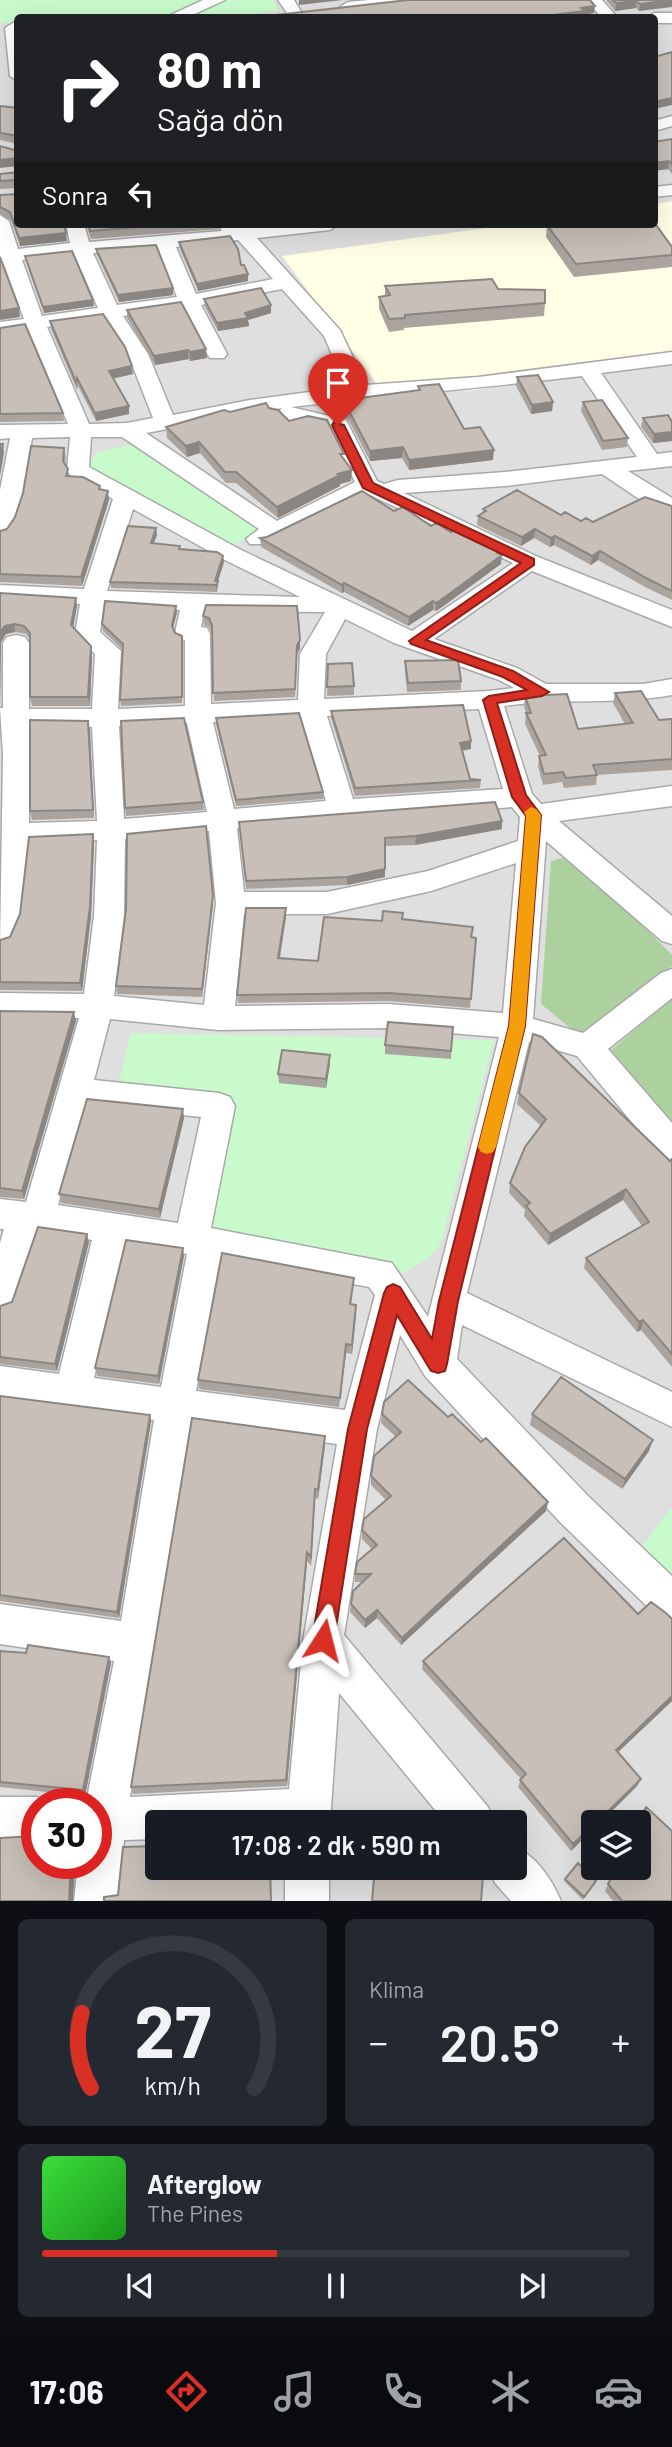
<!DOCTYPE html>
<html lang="tr">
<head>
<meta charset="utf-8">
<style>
	:root { --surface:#171b24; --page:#242831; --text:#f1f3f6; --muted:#9ea1a6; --line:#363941; --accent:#d93025 }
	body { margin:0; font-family:Barlow,sans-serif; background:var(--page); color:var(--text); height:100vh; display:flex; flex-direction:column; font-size:26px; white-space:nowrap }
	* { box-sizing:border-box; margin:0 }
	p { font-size:23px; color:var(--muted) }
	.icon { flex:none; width:38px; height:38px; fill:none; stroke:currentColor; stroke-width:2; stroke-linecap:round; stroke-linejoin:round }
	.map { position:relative; height:1901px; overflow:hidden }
	.side { display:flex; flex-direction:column; gap:18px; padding:18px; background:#0d0f14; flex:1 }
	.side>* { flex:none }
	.guide { position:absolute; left:14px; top:14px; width:644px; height:214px; border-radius:7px; box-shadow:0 7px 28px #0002; background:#202124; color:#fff; overflow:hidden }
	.tools { position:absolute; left:581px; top:1810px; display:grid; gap:14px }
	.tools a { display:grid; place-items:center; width:70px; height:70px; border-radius:7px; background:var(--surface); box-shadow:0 7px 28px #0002; font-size:35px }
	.speed { position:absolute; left:21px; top:1788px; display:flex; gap:14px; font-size:35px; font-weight:700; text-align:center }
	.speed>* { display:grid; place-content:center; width:91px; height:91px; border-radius:50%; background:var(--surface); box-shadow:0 7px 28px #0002; line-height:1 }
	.speed .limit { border:10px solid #d22; background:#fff; color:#111 }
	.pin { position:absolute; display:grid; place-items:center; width:60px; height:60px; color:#fff; margin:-72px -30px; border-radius:50% 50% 50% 0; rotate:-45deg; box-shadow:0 0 7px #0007 }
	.pin .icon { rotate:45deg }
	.me { position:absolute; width:77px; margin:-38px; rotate:9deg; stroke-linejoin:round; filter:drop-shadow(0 0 5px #0008) }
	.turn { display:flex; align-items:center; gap:24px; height:147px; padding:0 28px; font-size:32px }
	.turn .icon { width:91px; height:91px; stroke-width:2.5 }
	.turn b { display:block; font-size:49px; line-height:60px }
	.then { display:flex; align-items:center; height:66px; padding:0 28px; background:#0003; gap:14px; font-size:26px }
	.big { font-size:52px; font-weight:600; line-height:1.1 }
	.side .widget { flex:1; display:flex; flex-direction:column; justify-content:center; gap:10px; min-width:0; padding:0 24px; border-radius:10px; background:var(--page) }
	.side .dial { align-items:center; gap:0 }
	.dial svg { height:182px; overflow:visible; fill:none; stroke:var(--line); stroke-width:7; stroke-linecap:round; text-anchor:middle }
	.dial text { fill:var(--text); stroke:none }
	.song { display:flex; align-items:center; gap:21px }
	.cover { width:84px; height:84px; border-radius:10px; background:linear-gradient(135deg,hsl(120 70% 55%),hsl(120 70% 35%)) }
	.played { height:7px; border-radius:4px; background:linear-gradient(90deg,var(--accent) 40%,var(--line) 40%) }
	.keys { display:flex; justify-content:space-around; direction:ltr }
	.heat { display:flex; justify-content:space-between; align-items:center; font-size:38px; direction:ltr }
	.side .tiles { flex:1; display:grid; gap:18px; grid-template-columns:1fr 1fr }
	.widget:last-child { grid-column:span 2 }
	.trip { position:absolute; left:145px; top:1810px; width:382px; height:70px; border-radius:7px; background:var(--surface); box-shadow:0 7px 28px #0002; font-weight:600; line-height:70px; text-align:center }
	.tabs { display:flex; height:112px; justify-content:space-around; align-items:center; background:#090b0e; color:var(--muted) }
	.tabs .icon { width:49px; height:49px }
	.tabs .on { color:var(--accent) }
	.tabs b { font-size:32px; color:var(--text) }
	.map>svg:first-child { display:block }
	.residential { fill:#e0dfdf; fill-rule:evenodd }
	.education { fill:#ffffe5 }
	.forest { fill:#add19e }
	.park { fill:#c8facc }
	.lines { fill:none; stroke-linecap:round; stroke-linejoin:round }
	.minor-casing { stroke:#a9a9a9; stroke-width:3 }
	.minor { fill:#fff; fill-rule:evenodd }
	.wall { fill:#aba49e }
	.shaded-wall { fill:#8b8681 }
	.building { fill:#c7bfb8; stroke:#8b8681; stroke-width:2 }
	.route { fill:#d93025; stroke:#8d1f18; stroke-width:2 }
	.slow { fill:#f59e0b }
</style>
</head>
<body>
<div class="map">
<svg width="672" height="1901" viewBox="0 0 672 1901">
	<rect width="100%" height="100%" fill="#f2efe9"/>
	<path class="residential" d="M0,0H672V1901H0ZM18,18H654V224H18ZM37,1804H96V1864H37ZM158,1822H514V1867H158ZM593,1822H639V1867H593Z"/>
	<path class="education" d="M672,201V354L475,390L385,395L282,256L515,224H654L655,204Z"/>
	<path class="forest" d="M572,855L672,955V966L580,1036L541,1004L551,861Z
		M672,998V1126L609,1052Z"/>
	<path class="park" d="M0,0H273L279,11L199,18H18L17,23H0Z
		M131,445L267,528L230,547L86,467L98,452Z
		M131,1033L494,1040L441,1243L429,1258L403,1273L323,1249L209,1231L232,1098L118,1087Z
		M672,1507V1588L640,1549Z"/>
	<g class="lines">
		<g class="minor-casing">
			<path id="minor" d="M203,0H225L186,18H164Z
				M278,0H294L302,13L294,18L289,16Z
				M369,0H415L407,5L348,12L340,7L348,2Z
				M586,0H602L618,18H602Z
				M654,13H672V23H654V18H647Z
				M13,23L18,24V81L10,76L5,28Z
				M672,116V126L654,131V121Z
				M672,185V195L654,197V187Z
				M0,215L9,221L18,249L70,243L66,224H84L89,242L221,231L222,225C232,223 240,228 250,228C280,226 309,224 339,224L330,230L257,238L340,330L366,385L478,377L672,352V364L601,373L657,454L672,452V466L628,471L672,498V513L645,503L602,474L505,486L404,493L538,557L672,610V627L532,571L434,639L517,668L546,684H643L672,679V695C616,705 560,698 504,706L532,794L541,804L672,786V806L559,821L672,916V944L662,941L546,841L533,1019L583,1033L661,973L672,969V998L608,1049L672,1123V1160L660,1156L577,1056L529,1042L467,1293L672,1392V1427L462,1325L457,1359L588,1496L672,1576V1623L658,1617L560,1522L425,1376L400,1335L377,1429L344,1635L488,1807L494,1822H445L339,1693L330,1822H158V1839L124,1840L118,1901H74L78,1864H96V1804H82L86,1803L114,1661L0,1644V1604L121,1621L154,1420L0,1400V1366L59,1374L92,1240L38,1232L12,1309L0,1314V1243L4,1229H0V1199L26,1202L79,1018L0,1017V993L84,994L94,916L97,840L28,843C26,874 26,917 10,945L0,948L3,754L0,708H3V643L7,637L16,635L25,637L29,643V709H92L95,654L75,634L80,604L0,599V585L84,589L113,499L70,475L67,470L70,437L32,438C27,468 26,510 8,535L0,537V490L10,438L0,439V425L68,424L28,330L0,334V322L24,319L3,262L0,263ZM238,240L273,279L196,294L176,247ZM158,249L177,297L117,305L93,253ZM74,254L98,308L42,316L22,260ZM282,289L324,336L346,387L250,400L173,415L148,354L123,316L183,308L207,354L210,358H224L227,354L201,305ZM105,319L128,354L153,418L127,423L89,424L47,327ZM582,376L637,457L505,472L398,480L384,484L377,481L346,420L291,407C388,395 485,388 582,376ZM282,408L278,413L281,418L329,429L355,482L277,521L146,433ZM91,437H122L259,529L246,539L250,544H266L368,494L513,563L412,631L241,550L89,467ZM133,509L225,560L300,597L107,591ZM104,605L180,610L175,633L178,639L185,640V706L118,709L121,651L100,632ZM204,611L325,612L300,654L298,700L211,704L210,634L207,628L201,627ZM345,619L394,643L499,680L514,688L489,691L324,699L326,654ZM479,709L503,789L353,799L327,716ZM301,717L326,801L234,809L213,722ZM187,723L207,812L124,819L119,726ZM29,726L92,727L97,821L29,823ZM512,807L520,817L518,841L428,871L327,892H244L237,828ZM209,831L216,903L204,1005L114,996L124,916L125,839ZM516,863L503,1013L388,1004L235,1006L244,914H327L431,891ZM110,1019L218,1030L388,1028L499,1037L428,1317L392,1263L211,1228L235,1106L230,1097L219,1093L94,1080ZM87,1105L201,1117L178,1223L58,1205ZM125,1245L187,1254L161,1387L94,1378ZM221,1259L369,1287L375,1295L345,1410L196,1391ZM191,1425L337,1444L303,1641L289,1789L130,1797L157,1644Z
				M0,1797H37L52,1804H37V1841H0Z
				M514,1847C536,1855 552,1880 561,1901H511L495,1883L489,1867H514Z
				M285,1867H329V1901H285Z"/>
		</g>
		<use href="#minor" class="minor"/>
	</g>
	<path class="wall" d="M606,0H672L639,11L636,8L615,11Z
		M0,106L18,108V144L0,140Z
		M672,139V174L668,169L654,171Z
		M18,172V188L0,189V181Z
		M0,195L67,241L20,246L11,220L0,214Z
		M86,224H221L219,229L91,239Z
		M547,225L672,247V267L574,277L546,237Z
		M179,242L241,265L248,281L198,291L180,249Z
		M96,249L173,295L119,302L97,255Z
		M25,256L93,300L94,306L44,313L26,262Z
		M385,286L498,289L545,303L544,316L404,328V330L389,332L379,309V297L385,296Z
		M204,299L271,305V313L248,320L249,326L218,331L205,307Z
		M127,310L207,358L190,361L189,359L155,365L127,318Z
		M50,321L133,374L113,379L129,406V414L96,421L78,386L77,390L51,329Z
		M0,328L63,413L64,421L0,422Z
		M517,377L553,402L552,411L531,414L516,386Z
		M418,386L464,429L493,460L409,470L402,458L370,461L348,419L345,417V400L418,391Z
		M583,402L628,438L627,447L602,450L581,411Z
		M269,408L344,459L351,481L340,484V486L278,518L236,483H226L200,453L187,457L167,438L166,427L230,412Z
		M643,418L672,422V441L653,443L641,427Z
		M64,448L66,457L65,464L69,476L100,486V489L109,500L82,586L0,582V531L7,529Z
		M672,506V600L645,587L598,560L591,565L554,545L550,547L534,538L521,546L477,525L478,516L482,514L483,509L561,515L581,521L593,522Z
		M394,511L431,526L451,532L500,554L501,564L444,606L436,611L433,610L408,626L344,592L342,593L261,547L260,538L267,537Z
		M157,535L154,543L180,549L224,562L218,581L217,592L111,588L110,582Z
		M0,593L77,606L73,627L92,655L90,706H32L30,697V640L26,634L15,632L6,634L1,642L0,706Z
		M177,612L173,629L175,633L182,642V703L121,706L120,700L123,650L103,631L102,624Z
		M203,616L300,649L297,654L295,697L214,701L212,633L209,627L204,625Z
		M405,661L461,681V690L407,692L405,671Z
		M328,664L354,686V695L327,696Z
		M615,693L659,720L672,719V770L597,775L596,785L564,788L562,782L543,785L538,766L539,756H540L525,724L526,713L524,706L525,696L578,729L625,724L613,703Z
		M331,711L471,741V749L462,751L470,779L481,780L480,788L355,796L331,718Z
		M216,718L323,792V799L236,806L216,724Z
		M88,721L94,818L32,820L30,811Z
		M203,802L204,810L126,816L125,808Z
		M502,829L415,845L385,846V877L347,885L246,889L240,830Z
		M94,843L91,916L82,991L0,990V940L10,937Z
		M213,903L202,997L117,994L116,986Z
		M286,908V917L280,958L318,961L382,921L403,920L476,938L470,1008L388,1001L238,1003L237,995Z
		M0,1011L76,1021L24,1199L0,1197Z
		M453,1027L451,1059L385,1054V1045Z
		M330,1064L326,1088L279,1083L278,1074Z
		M519,1093L670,1161L672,1159V1367L641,1330L637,1332L584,1268L586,1258L642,1226L623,1200L548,1245L524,1216L525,1210L509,1193L510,1183L541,1126L517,1104Z
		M184,1118L160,1218L61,1203L59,1194Z
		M89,1242L57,1371L0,1364V1306L12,1302Z
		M184,1256L159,1384L97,1376L95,1368Z
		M354,1278L351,1304L356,1314L352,1354L346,1353L339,1407L199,1389L198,1380Z
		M0,1396L150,1415L151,1422L119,1618L0,1601Z
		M382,1414L448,1417L481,1442L548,1502L546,1511L401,1645L377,1618L365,1628L350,1612L351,1604L362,1582H355V1574L372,1549L362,1539V1530L386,1500L371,1485V1476L395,1436L381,1423Z
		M532,1414L649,1451L622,1489L530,1425Z
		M325,1445L318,1499L315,1498L311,1566L307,1561L287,1786L133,1794L131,1787Z
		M638,1614L672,1619V1701L618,1752L637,1786L601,1822H593V1829L571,1851L518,1787L521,1779L422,1669L423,1661Z
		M0,1651L111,1663L85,1796L0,1787Z
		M616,1867L672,1901H613L605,1891Z
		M565,1879L596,1881L583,1900L564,1881Z"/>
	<path class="shaded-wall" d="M299,0H343L299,5Z
		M672,0V7L639,11L640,4Z
		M636,1V8L615,11L616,3Z
		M595,6L594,13L584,15V18H529Z
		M672,98V105L654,109V102Z
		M18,158V166L0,168V160Z
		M669,161L668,169L654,171V163Z
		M66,233L67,241L20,246L19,238Z
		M248,274V281L198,291L197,284Z
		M173,288V295L119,302L118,295Z
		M93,300L94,306L44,313L43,307Z
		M271,305V313L248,320L249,326L218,331L217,323Z
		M19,308L20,317L0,320V311Z
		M206,349L207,358L190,361V352Z
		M188,350L189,359L155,365L154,356Z
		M132,366L133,374L110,379L109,371Z
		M553,402L552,411L531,414L532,405Z
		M129,406V414L96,421L95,413Z
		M672,432V441L653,443L654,434Z
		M199,442L200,453L187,457L186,446Z
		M3,444L4,453L0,476V460Z
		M403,447L402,458L370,461V451Z
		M494,450L493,460L409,470V460Z
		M352,470L351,481L340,484V486L278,518L277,507L338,474Z
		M108,491L109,500L82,586L81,577Z
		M156,528L157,535L151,549V543Z
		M535,529L534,538L521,546L522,537Z
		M555,536L554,545L550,547L551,538Z
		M500,551V557L502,555L501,564L436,611V603Z
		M600,551L598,560L591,565L592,556Z
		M223,556L224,562L218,581L217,592L215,581Z
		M344,583V592L342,593V585Z
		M76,598L77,606L72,634L71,625Z
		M433,601V610L408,626L409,617Z
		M176,606L177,612L172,632V626Z
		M14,624L15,632L6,634L1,642L0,706V632L5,626Z
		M300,640V649L297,654L295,697L297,645Z
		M91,646L92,655L90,706L88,697Z
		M88,721L90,730L94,818L93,810Z
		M471,741V749L459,751L460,743Z
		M502,821V829L415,845L416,836Z
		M93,834L94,843L91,916L82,991L80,983Z
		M385,869V877L347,885V877Z
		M213,895V903L202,997V989Z
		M286,908V917L278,967V958Z
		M74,1012L76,1021L24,1199L22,1191Z
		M330,1055V1064L326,1088V1079Z
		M183,1109L184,1118L160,1218L159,1209Z
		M626,1189L623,1200L548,1245L550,1234Z
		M87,1234L89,1242L57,1371L55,1364Z
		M183,1248L184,1256L159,1384L158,1376Z
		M356,1305V1314L352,1354V1345Z
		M643,1320L641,1330L637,1332L639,1322Z
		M346,1344V1353L339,1407Z
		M150,1415L151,1422L119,1618L117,1612Z
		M325,1436V1445L318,1499V1490Z
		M653,1440L649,1451L622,1489L625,1479Z
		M315,1489V1498L311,1566V1557Z
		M548,1502L546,1511L401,1645L402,1638Z
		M307,1552V1561L287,1786L286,1780Z
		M377,1610V1618L365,1628V1620Z
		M109,1657L111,1663L85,1796L83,1790Z
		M672,1696V1701L613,1757L616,1750Z
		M641,1779L637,1786L601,1822H597Z
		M593,1825V1829L571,1851L573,1844Z
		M71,1864H75L73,1901H69Z"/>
	<path class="building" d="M408,0H590L595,6L581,8L584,11L529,18H250Z
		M613,0H672L640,4L636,1L616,3Z
		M215,15L216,18H164Z
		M672,52V98L654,102V57Z
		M0,106L18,108V136L0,133Z
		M672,139V164L669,161L654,163V142Z
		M0,146L18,151V158L0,160Z
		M18,172V180L0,181V174Z
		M18,194V224H64L66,233L19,238L10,212L0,207V195Z
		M654,222L672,247V255L576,264L547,225L654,224Z
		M88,224H175L90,231Z
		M230,236L238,249L241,265H244L248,274L197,284L179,242Z
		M156,245L173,288L118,295L96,249Z
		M72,251L93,300L43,307L25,256Z
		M0,257L19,308L0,311Z
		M492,279L498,289L545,290V303L405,315V318L389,319L379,297L390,295L385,286Z
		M261,288L271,305L245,313L248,318L217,323L204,299Z
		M181,302L206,349L190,352L188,350L154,356L127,310Z
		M103,314L125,347L132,366L109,371L129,406L95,413L77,378L76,382L50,321Z
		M25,324L63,413L0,414V328Z
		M538,375L553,402L532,405L517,377Z
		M439,384L464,429L480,427L494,450L409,460L403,447L370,451L348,409L345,407L348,406L345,400L420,390L418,386Z
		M602,400L628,438L603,441L583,402Z
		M266,403L269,408L278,410L289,421L308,416L327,420L344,454H340L352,470L338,474L340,475L277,507L236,472H225L199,442L186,446L166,427L224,410L230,412Z
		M668,415L672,422V432L654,434L643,418Z
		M0,444H3L0,460Z
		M31,446L64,448L63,461L68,469L66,476L83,477L100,486L99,489L108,491L81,577L0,574V531L7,529L15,517L23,493Z
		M517,490L561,515L565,512L581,521L586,518L593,522L645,497L672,506V591L646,578L600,551L592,556L555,536L551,538L535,529L522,537L478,516L486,511L483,509Z
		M362,491L394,511L403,507L431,526L436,523L451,532L455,529L500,551L497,553L502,555L445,597L436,603L433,601L409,617L344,583L342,585L260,538L267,537Z
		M128,526L156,528L151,543L180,546L179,549L217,552L223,556L215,581H218L217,585L110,582Z
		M0,593L76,598L71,625L91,646L88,697H30V633L24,626L14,624L5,626L0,632Z
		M105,601L176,606L172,626L175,633L182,636V697L120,700L123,644L102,624Z
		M206,605L297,606L300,640L297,645L295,689L213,693L212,625L209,618L203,616Z
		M458,660L461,681L408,683L405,661Z
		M352,663L354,686L327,687L328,664Z
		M641,691L659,720L672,719V759L593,765L597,775L566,778L563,772L544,774L539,756L546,755L526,713H531L525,696L567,694L578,729L633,723L615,693Z
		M463,705L471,741L460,743L470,779L481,780L355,788L331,711Z
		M299,713L323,792L236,800L216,718Z
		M184,718L203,802L125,808L121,721Z
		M30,720L88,721L93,810L30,811Z
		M495,802L502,821L416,836L385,838V869L347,877L246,881L239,822Z
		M206,826L213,895L202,989L116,986L126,909L127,834Z
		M93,834L90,907L80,983L0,982V940L10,937L20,914L29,837Z
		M246,908H286L278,958L318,961L324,917L382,921L383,911L403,913L402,919L473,927L471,937L476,938L471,999L388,993L237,995Z
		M0,1011L74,1012L22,1191L0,1188Z
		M388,1022L453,1027L451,1051L385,1045Z
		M533,1034L542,1037L670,1161L672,1159V1354L643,1320L639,1322L586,1258L649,1222L626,1189L550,1234L526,1206L530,1203L510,1183L525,1147L546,1119L519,1093Z
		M282,1050L330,1055L326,1079L278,1074Z
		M87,1099L183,1109L159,1209L59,1194Z
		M38,1227L87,1234L55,1364L0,1357V1306L12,1302Z
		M126,1240L183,1248L158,1376L95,1368Z
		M222,1253L354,1278L350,1304L356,1305L352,1345L346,1344L340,1398L198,1380Z
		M561,1377L653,1440L625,1479L532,1414Z
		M408,1380L448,1417L452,1414L481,1442L486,1438L548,1502L402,1638L377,1610L365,1620L351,1604L353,1591L371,1574H355L357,1562L377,1545L362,1530L364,1519L391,1496L371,1476L374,1456L401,1432L382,1414L384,1402Z
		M0,1396L150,1415L117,1612L0,1595Z
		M192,1418L325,1436L318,1490L315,1489L311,1557L307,1552L286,1780L131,1787Z
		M564,1538L638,1614L651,1602L666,1613L672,1619V1696L616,1750L641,1779L597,1822H593V1825L573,1844L520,1780L526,1774L423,1661Z
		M28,1645L109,1657L83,1790L0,1782V1651L26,1653Z
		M646,1807L672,1831V1901H622L608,1884L617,1867H639L638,1822Z
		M36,1822H37V1864H71L69,1901H0V1838L35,1836Z
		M158,1846V1867H270L271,1901H104V1897L118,1895L123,1847Z
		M578,1863L596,1881L584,1897L565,1879Z
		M375,1867H419L483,1876L481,1901H372Z"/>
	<path class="route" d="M334,422L344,425L373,483L534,559V565L426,640L513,671L549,692L542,696L497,703L526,795L541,815L525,1026L458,1301L447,1364L445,1371L438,1373L431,1371L397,1315L367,1429L334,1640L331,1648L323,1651L315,1648L312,1640L348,1429L384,1293L387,1287L393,1284L400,1287L432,1339L439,1301L509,1026L526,816L512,797L483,700L489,696L527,690L503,677L411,644L409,641L521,563L363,488L332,425Z"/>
	<path class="slow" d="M531,807L536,809L541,815L525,1026L496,1147L493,1152L487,1154L481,1152L478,1147L509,1026L526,816L524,812Z"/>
</svg>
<div class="tools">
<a><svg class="icon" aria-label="layers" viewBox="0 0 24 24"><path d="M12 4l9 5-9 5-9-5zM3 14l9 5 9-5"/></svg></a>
</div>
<div class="speed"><div class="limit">30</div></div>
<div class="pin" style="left:338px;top:425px;background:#d93025"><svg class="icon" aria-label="arrive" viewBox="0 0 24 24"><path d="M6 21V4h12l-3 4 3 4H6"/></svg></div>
<svg class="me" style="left:323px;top:1640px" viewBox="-20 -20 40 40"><path d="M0-17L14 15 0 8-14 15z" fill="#d93025" stroke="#fff" stroke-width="4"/></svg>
<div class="trip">17:08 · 2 dk · 590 m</div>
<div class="guide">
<div class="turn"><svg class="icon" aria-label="right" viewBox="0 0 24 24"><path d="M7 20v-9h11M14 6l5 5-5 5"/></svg><div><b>80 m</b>Sağa dön</div></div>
<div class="then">Sonra<svg class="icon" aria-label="left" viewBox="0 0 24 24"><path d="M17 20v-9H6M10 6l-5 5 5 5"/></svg></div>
</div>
</div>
<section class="side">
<div class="tiles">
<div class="widget dial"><svg viewBox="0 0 100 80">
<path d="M14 69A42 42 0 1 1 86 69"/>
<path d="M14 69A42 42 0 0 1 10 36" stroke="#d93025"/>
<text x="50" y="56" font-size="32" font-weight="700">27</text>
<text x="50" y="72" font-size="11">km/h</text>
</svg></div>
<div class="widget"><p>Klima</p>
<div class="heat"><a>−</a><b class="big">20.5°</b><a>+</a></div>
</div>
<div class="widget">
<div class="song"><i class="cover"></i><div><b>Afterglow</b><p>The Pines</p></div></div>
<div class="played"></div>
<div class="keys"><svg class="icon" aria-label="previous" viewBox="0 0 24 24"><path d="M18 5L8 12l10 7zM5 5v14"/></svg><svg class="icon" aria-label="pause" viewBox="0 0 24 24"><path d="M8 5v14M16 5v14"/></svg><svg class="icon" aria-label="next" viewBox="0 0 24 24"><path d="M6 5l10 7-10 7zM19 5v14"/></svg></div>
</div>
</div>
</section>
<nav class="tabs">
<b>17:06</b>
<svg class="icon on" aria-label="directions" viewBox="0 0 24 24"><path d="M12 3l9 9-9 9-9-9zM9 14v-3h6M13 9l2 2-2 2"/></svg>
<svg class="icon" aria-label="music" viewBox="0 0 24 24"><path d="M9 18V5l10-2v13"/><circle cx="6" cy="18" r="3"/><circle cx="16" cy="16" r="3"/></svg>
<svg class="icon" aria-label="phone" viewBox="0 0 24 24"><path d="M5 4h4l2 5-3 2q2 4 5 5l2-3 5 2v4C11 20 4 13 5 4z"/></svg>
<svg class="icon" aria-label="climate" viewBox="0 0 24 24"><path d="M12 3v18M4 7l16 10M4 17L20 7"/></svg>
<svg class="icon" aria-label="car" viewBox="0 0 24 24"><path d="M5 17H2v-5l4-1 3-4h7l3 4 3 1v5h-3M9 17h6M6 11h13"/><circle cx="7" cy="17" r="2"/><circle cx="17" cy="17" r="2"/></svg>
</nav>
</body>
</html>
